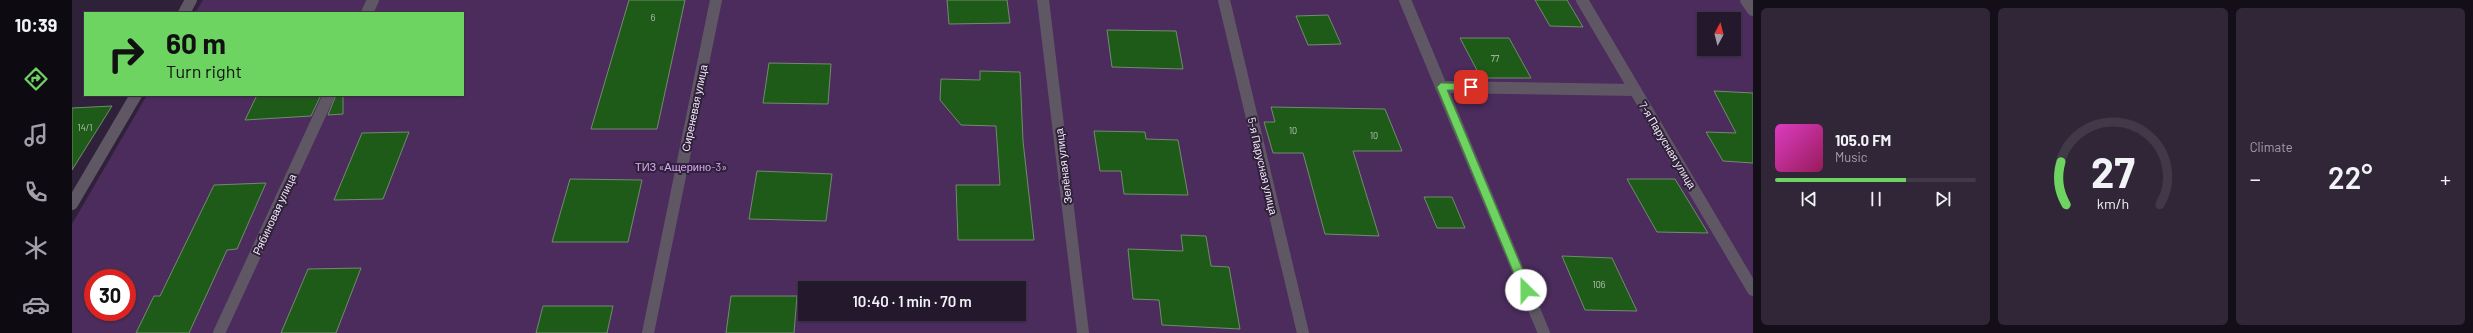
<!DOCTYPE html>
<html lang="en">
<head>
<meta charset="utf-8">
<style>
	:root { --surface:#24192c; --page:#302638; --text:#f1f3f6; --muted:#a3a0a9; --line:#413848; --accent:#6dd361 }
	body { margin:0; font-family:Barlow,sans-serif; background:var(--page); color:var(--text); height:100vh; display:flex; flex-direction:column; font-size:15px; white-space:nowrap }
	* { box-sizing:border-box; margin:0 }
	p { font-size:13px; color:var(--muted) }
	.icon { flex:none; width:22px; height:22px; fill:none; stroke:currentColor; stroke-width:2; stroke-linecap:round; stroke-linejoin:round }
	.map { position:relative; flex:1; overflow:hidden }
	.side { display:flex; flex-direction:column; gap:8px; padding:8px; background:#140e18; width:720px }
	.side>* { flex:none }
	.banner { position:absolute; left:12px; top:12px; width:380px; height:84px; border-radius:0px; box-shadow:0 1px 3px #0004,0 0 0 1px var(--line); background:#6dd361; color:#111; overflow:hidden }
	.needle { width:26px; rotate:7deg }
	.tools { position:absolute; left:1625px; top:12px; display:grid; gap:8px }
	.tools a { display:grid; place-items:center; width:44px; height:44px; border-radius:0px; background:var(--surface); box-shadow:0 1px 3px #0004,0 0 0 1px var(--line); font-size:20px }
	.speed { position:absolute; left:12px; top:269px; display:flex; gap:8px; font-size:20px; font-weight:700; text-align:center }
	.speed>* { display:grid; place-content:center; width:52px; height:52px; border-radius:50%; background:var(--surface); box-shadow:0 1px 3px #0004,0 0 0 1px var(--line); line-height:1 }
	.speed .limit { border:6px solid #d22; background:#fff; color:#111 }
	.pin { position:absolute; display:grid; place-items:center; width:34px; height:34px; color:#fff; margin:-17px; border-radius:8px; box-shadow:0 2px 6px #0006 }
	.me { position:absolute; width:44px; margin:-22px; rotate:337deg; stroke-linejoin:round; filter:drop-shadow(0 0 3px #0008) }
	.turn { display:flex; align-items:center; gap:14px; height:84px; padding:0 16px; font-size:18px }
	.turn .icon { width:52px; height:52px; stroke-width:2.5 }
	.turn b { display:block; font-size:28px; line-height:34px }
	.big { font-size:30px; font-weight:600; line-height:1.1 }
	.side .widget { flex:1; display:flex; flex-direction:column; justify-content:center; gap:6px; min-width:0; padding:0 14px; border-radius:6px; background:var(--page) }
	.side .dial { align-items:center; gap:0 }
	.dial svg { height:104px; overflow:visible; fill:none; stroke:var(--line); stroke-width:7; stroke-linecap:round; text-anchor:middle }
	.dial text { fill:var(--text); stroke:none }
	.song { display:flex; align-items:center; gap:12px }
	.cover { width:48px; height:48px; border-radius:6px; background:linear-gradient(135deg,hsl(310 70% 55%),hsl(330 70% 35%)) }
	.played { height:4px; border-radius:2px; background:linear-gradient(90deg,var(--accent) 65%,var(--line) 65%) }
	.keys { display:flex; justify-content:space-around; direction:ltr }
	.heat { display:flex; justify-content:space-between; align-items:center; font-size:22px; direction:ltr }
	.side .tiles { flex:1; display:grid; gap:8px; grid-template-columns:repeat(3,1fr) }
	.trip { position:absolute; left:726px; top:281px; width:228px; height:40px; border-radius:0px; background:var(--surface); box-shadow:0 1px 3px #0004,0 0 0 1px var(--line); font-weight:600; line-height:40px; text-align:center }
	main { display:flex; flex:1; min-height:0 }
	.menu { display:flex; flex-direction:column; width:72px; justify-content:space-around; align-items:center; background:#0e0a12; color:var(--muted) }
	.menu .icon { width:28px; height:28px }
	.menu .on { color:var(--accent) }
	.menu b { font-size:18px; color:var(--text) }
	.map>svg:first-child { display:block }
	.green { fill:#4b2c5d; fill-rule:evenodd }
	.building { fill:#1f5b18; stroke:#738a6f }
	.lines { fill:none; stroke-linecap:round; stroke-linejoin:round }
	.service { stroke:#5f5764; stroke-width:12 }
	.minor { stroke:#5f5764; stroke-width:12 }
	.route { fill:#6dd361; stroke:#47893f }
	.labels { text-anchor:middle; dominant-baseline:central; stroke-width:4; stroke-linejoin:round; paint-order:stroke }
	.number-label { font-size:9px; fill:#bcc5c0 }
	.street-label { font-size:11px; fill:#f1e8f8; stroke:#30213a }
	.park-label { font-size:11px; fill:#d9a9f7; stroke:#30213a }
</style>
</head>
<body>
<main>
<nav class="menu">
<b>10:39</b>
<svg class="icon on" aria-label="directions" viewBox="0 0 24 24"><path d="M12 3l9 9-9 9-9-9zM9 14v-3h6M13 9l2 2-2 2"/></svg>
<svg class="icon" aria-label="music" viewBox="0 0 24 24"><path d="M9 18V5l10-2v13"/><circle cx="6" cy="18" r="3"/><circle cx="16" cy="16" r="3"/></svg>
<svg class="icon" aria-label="phone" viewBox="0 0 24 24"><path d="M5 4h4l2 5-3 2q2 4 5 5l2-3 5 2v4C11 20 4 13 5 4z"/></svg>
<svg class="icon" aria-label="climate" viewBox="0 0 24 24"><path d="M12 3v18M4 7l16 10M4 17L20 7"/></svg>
<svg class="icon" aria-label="car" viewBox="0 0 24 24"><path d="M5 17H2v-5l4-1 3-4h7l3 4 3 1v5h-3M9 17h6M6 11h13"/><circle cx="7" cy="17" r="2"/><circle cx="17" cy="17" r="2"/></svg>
</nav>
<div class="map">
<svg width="1681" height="333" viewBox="0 0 1681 333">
	<rect width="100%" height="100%" fill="#30213a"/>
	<path class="green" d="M131,0H1681V333H0V224L75,95H391V13H123ZM1632,19H1662V49H1632ZM21,278H55V312H21ZM733,288H947V314H733Z"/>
	<path class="building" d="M557,0H613L585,129H519Z
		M875,0H935L938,23L877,24Z
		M1463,0H1495L1511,27L1478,26Z
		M1256,15L1269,44L1236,45L1224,16Z
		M1035,30L1104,31L1111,69L1040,67Z
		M1388,38H1437L1459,78H1409Z
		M697,63L759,64L756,104L691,103Z
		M908,71L948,72L951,141L962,240H886L884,185H928L924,126L889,125L868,100L869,79L908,80Z
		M1642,91L1681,93V163L1651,161L1634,132L1664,133Z
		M185,95H249L239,116L173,120Z
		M264,95H271V114L256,115Z
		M40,106L0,170V108Z
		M1199,107L1313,109L1330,151H1281L1307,236L1253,234L1231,153H1201L1192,122H1203Z
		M1022,131L1073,132L1074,139L1106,140L1116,195L1052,194L1049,171H1028Z
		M337,132L311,199L262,200L290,133Z
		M685,171L760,174L754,221L677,219Z
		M498,179L570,180L556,242H480Z
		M1555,179H1603L1636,233L1585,232Z
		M194,183L165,249L155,250L117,333H64L82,296H88L142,185Z
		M1352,197H1380L1393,228H1365Z
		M1109,235L1134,236L1139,266L1157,267L1168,329L1090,325L1087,300L1061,299L1056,249L1111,251Z
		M1490,256L1540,258L1565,311L1513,310Z
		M289,268L264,333H209L236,269Z
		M659,296H725L722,333H654Z
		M471,306H541L535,333H464Z"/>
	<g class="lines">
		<path class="service" d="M112,13L119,0
			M1369,87L1563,90
			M0,204L64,95"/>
		<path class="minor" d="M971,0L1011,333
			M1152,0L1231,333
			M1333,0L1472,333
			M1510,0L1681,290
			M1674,0L1681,10
			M295,13L301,0
			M147,333L257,95
			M576,333L644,0"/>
	</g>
	<path class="route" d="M1369,83L1399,84L1403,87L1399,90H1375L1459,290L1457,293H1450L1449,290L1365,87Z"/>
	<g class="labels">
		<g class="number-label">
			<text x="581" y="17">6</text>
			<text x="1423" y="58">77</text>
			<text x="13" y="127">14/1</text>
			<text x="1221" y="130">10</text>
			<text x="1302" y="135">10</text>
			<text x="1527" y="284">106</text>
		</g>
		<g class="street-label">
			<text transform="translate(622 108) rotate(-78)">Сиреневая улица</text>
			<text transform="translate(1596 145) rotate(59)">7-я Парусная улица</text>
			<text transform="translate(991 166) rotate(-97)">Зелёная улица</text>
			<text transform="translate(1191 166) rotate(77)">5-я Парусная улица</text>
			<text transform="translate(202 214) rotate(-65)">Рябиновая улица</text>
		</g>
		<g class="park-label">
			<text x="609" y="166">ТИЗ «Ащерино-3»</text>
		</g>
	</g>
</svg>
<div class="tools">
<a><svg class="needle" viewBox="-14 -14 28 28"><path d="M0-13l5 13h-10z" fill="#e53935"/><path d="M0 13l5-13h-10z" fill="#a3a0a9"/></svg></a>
</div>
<div class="speed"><div class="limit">30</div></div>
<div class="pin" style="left:1399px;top:87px;background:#d93025"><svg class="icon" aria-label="arrive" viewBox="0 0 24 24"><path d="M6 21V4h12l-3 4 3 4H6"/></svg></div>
<svg class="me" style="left:1454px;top:290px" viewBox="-20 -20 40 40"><circle r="19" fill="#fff"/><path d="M0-13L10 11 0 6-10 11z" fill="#6dd361"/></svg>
<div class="trip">10:40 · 1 min · 70 m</div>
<div class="banner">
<div class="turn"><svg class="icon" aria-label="right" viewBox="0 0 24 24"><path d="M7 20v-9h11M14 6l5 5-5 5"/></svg><div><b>60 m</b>Turn right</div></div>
</div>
</div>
<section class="side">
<div class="tiles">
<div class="widget">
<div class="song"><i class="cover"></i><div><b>105.0 FM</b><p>Music</p></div></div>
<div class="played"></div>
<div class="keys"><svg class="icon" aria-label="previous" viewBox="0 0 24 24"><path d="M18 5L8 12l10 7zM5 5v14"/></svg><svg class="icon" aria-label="pause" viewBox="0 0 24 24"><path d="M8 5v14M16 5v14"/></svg><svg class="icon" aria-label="next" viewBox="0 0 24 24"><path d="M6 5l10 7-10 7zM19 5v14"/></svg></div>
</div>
<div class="widget dial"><svg viewBox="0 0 100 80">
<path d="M14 69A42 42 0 1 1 86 69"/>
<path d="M14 69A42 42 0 0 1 10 36" stroke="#6dd361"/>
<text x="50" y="56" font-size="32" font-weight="700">27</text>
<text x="50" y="72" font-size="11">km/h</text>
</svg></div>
<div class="widget"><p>Climate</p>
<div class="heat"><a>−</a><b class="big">22°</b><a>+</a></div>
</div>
</div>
</section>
</main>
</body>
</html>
